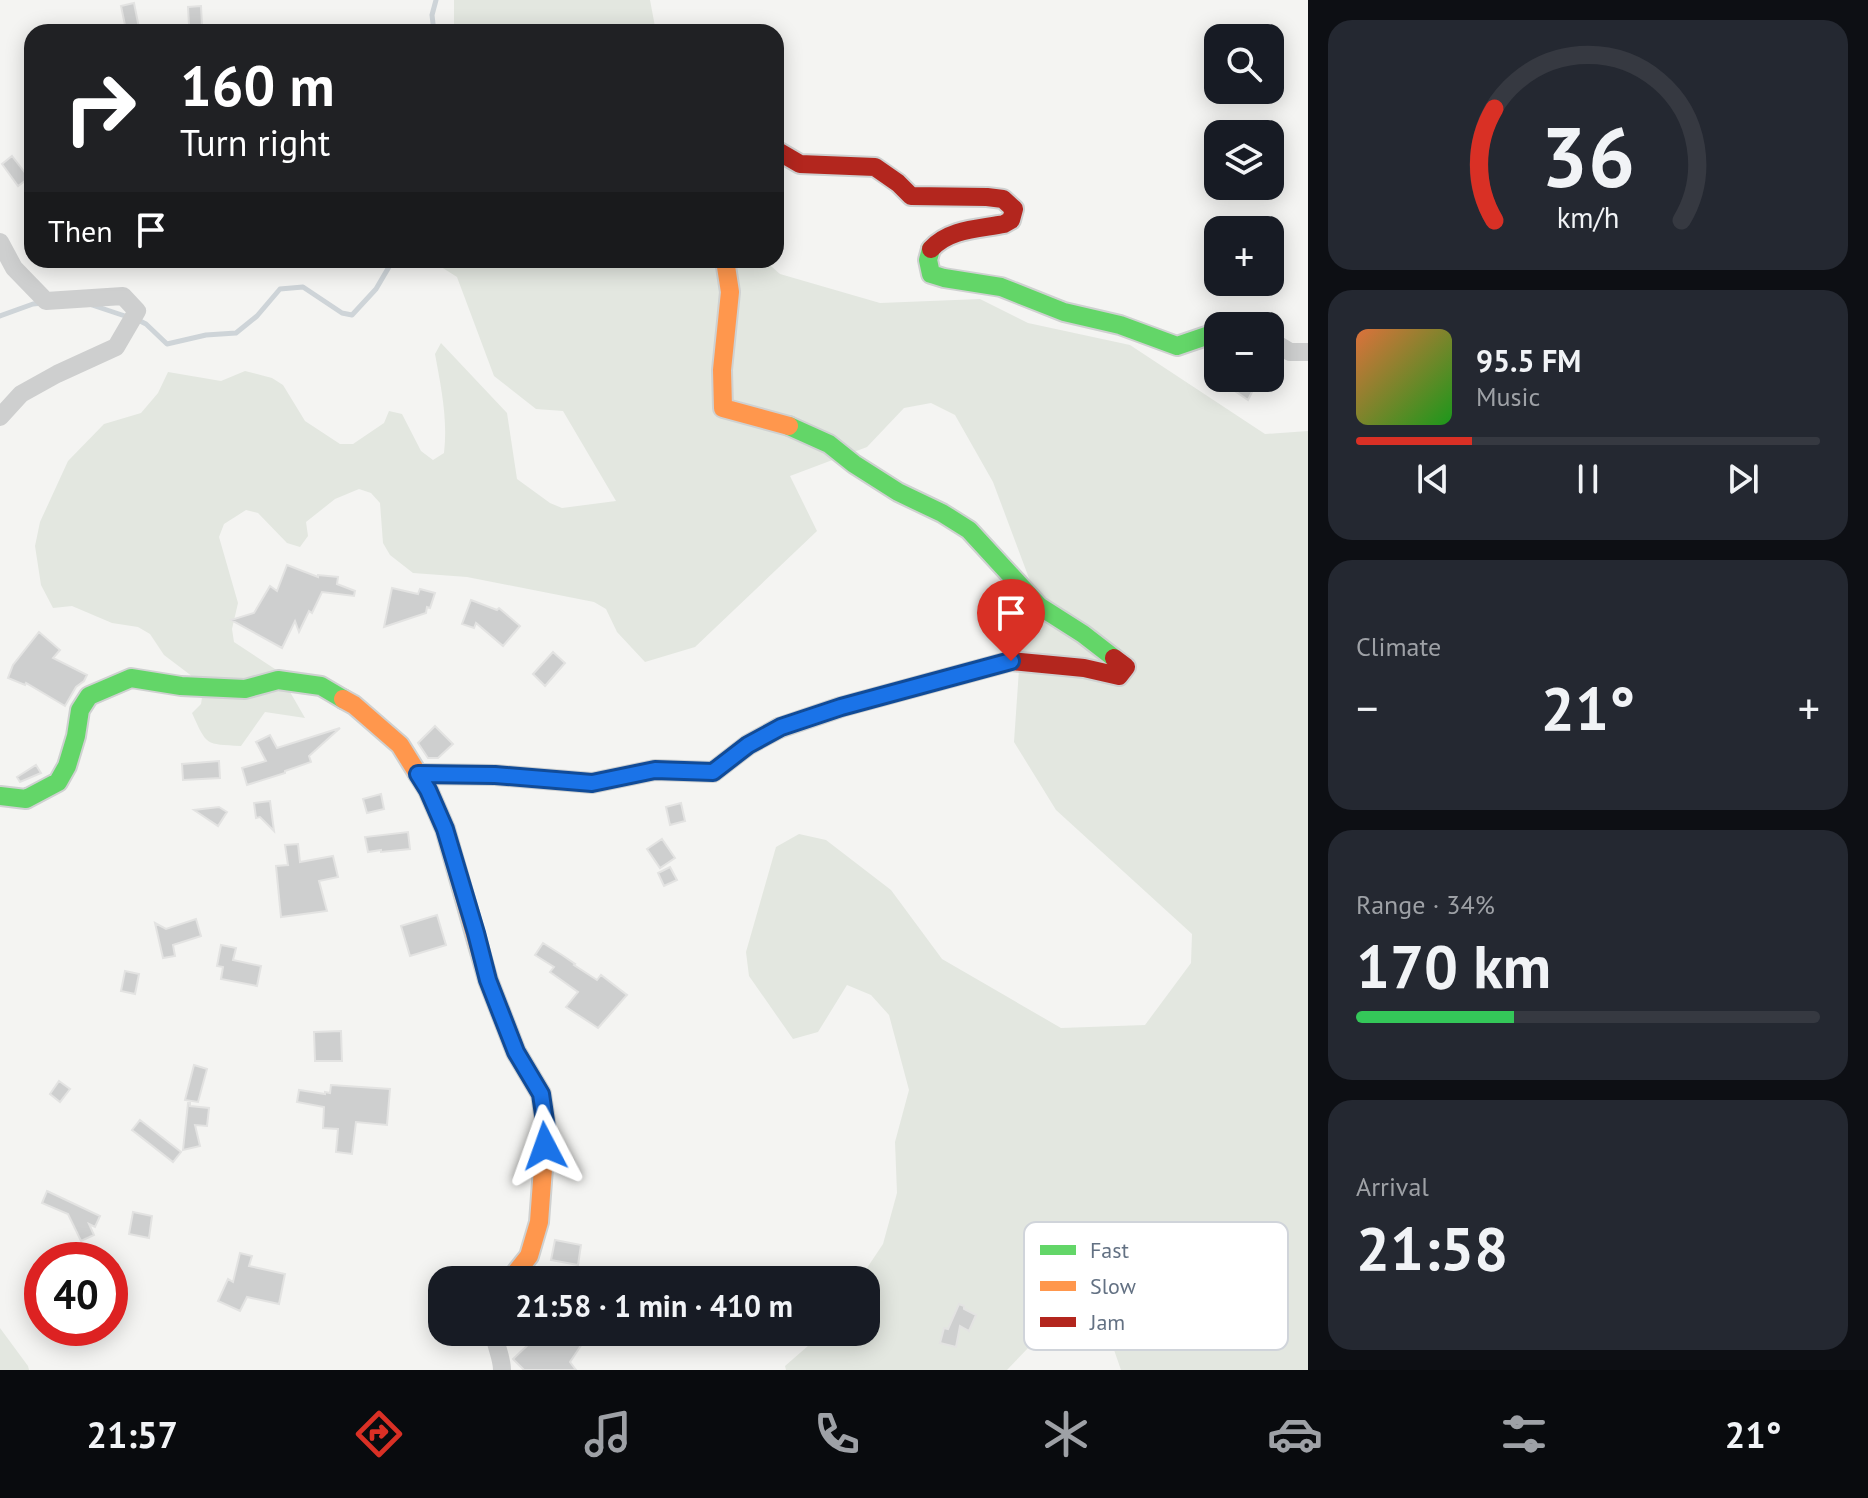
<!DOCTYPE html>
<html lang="en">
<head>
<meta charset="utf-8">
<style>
	:root { --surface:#171b24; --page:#242831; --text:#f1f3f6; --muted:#9ea1a6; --line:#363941; --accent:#d93025 }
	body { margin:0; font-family:"PT Sans",sans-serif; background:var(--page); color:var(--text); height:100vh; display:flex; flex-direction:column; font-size:30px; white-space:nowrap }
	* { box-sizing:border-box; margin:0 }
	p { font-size:26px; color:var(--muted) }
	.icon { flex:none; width:44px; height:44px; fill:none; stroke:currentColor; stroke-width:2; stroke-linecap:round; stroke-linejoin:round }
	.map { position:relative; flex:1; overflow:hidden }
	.panel { display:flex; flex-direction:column; gap:20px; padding:20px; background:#0d0f14; width:560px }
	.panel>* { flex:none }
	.top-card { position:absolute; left:24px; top:24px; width:760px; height:244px; border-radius:24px; box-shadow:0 4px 20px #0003; background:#202124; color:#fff; overflow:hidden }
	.fabs { position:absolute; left:1204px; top:24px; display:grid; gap:16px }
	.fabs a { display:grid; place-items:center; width:80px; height:80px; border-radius:16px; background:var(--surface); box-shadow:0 4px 20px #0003; font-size:40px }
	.speed { position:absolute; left:24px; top:1242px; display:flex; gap:16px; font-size:40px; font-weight:700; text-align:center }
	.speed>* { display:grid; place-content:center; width:104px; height:104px; border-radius:50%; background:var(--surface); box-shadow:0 4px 20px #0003; line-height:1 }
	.speed .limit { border:12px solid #d22; background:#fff; color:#111 }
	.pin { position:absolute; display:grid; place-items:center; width:68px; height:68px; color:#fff; margin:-82px -34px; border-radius:50% 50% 50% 0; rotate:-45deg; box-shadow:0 0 8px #0007 }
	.pin .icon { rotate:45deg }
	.me { position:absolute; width:88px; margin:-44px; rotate:356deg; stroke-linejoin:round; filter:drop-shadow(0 0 6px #0008) }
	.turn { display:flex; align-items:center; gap:28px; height:168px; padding:0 24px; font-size:36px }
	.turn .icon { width:104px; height:104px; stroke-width:2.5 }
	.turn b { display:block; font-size:56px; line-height:68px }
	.then { display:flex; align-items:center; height:76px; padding:0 24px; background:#0003; gap:16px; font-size:30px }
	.big { font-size:60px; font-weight:700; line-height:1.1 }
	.panel .widget { flex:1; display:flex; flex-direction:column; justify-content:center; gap:12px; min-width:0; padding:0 28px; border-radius:24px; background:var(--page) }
	.panel .dial { align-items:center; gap:0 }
	.dial svg { height:208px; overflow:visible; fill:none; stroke:var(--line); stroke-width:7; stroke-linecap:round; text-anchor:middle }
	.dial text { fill:var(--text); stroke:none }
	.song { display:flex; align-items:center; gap:24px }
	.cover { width:96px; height:96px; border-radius:12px; background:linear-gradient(135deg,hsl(20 70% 55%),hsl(120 70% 35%)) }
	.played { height:8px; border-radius:4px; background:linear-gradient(90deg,var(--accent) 25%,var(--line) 25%) }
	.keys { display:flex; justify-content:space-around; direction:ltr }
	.heat { display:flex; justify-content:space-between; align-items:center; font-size:44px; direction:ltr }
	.charge { height:12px; border-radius:6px; background:linear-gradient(90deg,#34c759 34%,var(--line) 0) }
	.trip { position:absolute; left:428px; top:1266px; width:452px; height:80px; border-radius:24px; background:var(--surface); box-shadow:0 4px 20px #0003; font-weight:700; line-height:80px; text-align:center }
	.tabs { display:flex; height:128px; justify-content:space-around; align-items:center; background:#090b0e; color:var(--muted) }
	.tabs .icon { width:56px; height:56px }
	.tabs .active { color:var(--accent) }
	.tabs b { font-size:36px; color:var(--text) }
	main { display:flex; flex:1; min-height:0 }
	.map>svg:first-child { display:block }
	.green { fill:#e3e7e0 }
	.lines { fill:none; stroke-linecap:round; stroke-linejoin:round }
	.stream { stroke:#ced4d8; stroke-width:5 }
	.building { fill:#cecfcf; stroke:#e3e3e2; stroke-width:2 }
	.fast-casing { stroke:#cfd1d1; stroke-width:22 }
	.slow-casing { stroke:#cfd1d1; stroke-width:22 }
	.jam-casing { stroke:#cfd1d1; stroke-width:22 }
	.street { stroke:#cecfcf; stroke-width:18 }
	.fast { stroke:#63d668; stroke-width:18 }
	.slow { stroke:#ff974d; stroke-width:18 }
	.jam { stroke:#b3261e; stroke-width:18 }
	.route-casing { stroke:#114b97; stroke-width:20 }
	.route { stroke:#1a73e8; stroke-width:14 }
	.key { fill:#fff; stroke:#d0d4da; stroke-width:2 }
	.key-label { font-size:22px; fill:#637183 }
</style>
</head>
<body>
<main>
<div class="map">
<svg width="1308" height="1370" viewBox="0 0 1308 1370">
	<rect width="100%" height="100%" fill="#f4f4f2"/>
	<path class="green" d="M454,0H650L656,32H454Z
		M435,260H764L780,274L880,303L980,299L1028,323L1130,345L1265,434L1308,431V1370H1121L1113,1347L1082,1308L1033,1320L1029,1347L1007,1370H786L785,1366L824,1332H866V1280H859L883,1244L897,1193L895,1142L909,1090L889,1015L871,995L847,985L818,1032L793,1039L749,976L746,952L776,847L799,834L826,840L891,890L942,959L1061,1028L1145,1025L1191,963L1192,934L1056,810L1014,742L1020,655L1039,605L993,482L955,415L931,403L904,408L867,447L790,476L817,531L695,647L645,662L617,632L606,609L594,602L467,577L413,573L390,555L383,543L380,503L371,493L359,489L335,499L306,522L308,536L300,547L287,543L258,513L246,510L224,524L219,537L238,603L232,629L234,642L278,671L305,718L265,712L241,746C205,744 207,746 192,713L201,704L203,691L197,680L164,655L150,634L138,627L112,623L72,606L53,608L41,585L35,546L40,522L68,461L104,424L141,413L158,393L168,372L221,381L245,371L272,378L283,385L305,421L340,444H353L384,423L389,411L402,414L421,451L433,460L444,453C448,419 441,387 435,354L441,343L507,413L517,479L550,503L562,508L616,501L563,411L536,409L494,376L457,277L435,263Z
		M0,1328L28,1366L29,1370H0Z"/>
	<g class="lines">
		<path class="stream" d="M434,32L432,15L436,0
			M92,305L128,317
			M0,316L33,304L43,303
			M138,320L146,324L167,344L206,335L236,333L257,316L280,289L303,287L342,313L352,315L376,289L393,260"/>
	</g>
	<path class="building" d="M134,3L139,28L126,30L121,6Z
		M201,6L202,25H189L188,7Z
		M12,156L29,178L18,186L2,164Z
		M1216,378H1259L1248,400Z
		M287,565L318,577V575L338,577L337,584L355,591L354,596L322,592L312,613L309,611L299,632L295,621L282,648L231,620L254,613L270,586L277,591Z
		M392,588L418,594L420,589L435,593L430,608L427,607L426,613L384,627Z
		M471,600L497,610L499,608L520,626L503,646L476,623L474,628L462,624Z
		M39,632L60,650L53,658L87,675L84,681L76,687L65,706L26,683L25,685L8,678L13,665Z
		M553,652L565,663L545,686L533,674Z
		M435,726L453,744L438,758H428L418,743Z
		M340,728L309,756L311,762L285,771V773L247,785L242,768L266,761L256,742L270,735L277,748Z
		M219,761L220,778L183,780L182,764Z
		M36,765L41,773L20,782L17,777Z
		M381,794L384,809L367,813L363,799Z
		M270,801L274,831L260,817L256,818L254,803Z
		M681,803L685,821L670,825L666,807Z
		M219,807L227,812L218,826L194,810Z
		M408,832L410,849L381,852V850L368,852L365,837Z
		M662,839L675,858L660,868L647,849Z
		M298,844L300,862L333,856L338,877L319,881L327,911L281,917L276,866L288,865L285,845Z
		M670,867L677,880L664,886L658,873Z
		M437,915L446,945L410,956L401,926Z
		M196,919L201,936L173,945L175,956L163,958L155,923L166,929Z
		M543,943L562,955L575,964L574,965L597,980L601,975L627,995L598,1028L566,1007L578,992L550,972L554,967L535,955Z
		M221,945L236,948L233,960L261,966L257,986L221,979L223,967L217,966Z
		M125,971L139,974L135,994L121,991Z
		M341,1031L342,1061H315L314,1032Z
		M194,1065L207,1069L198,1102L185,1100Z
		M59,1081L70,1089L60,1102L50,1094Z
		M331,1085L390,1089L387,1125L356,1122L352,1154L336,1152L338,1129L323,1128L324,1107L297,1102L299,1090L325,1094V1092L330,1093Z
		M188,1103H190V1106L209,1108L207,1126L195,1125L200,1146L183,1150Z
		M140,1120L181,1152L173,1162L132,1130Z
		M47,1191L100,1216L95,1227L89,1224L94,1235L81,1241L68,1214L42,1203Z
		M133,1212L152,1216L149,1238L129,1234Z
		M555,1240L581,1245L578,1265L551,1260Z
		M240,1253L252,1256L249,1266L285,1274L279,1304L247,1297L240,1311L218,1301L228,1279L233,1282Z
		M959,1304L964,1306V1309L976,1315L969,1331L960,1326L956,1347L940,1343L944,1328L948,1329Z
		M512,1332H590L570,1362L576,1370H524L513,1359L530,1343Z"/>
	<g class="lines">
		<g class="fast-casing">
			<path id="fast" d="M931,249L928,260L931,274L944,278L1001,287L1064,312L1120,325L1177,346L1218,332
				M789,426L829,444L854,464L898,492L942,513L969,530L1039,606L1083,634L1114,658
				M418,774L495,775L592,783L655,770L713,772L748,745L779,728
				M0,796L26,799L58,782L67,766L76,736L80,710L89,696L131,678L181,686L245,689L278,680L321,686L343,699"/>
		</g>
		<g class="slow-casing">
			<path id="slow" d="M725,260L730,292L722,370L723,408L789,426
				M343,699L354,705L400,745L428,790L445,829L488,980L516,1052L541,1094L546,1128L539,1222L529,1256L510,1280"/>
		</g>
		<g class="jam-casing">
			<path id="jam" d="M776,150L800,164L875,167L898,183L911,196L987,197L1003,199L1014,209L1011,220L1004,224C978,229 949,229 931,249
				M779,728L841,707L1011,661L1084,668L1119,676L1126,667L1114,658"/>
		</g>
		<path class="street" d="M0,242L14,268L46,301L123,296L137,311L116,347L57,374L21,394L0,417
			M1270,340L1290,352H1308
			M494,1332C495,1345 502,1357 502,1370"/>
		<use href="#fast" class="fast"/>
		<use href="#slow" class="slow"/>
		<use href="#jam" class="jam"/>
	</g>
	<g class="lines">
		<g class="route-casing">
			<path id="route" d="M545,1146L546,1128L541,1094L516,1052L488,980L476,933L445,829L428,790L418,774L495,775L592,783L655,770L713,772L748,745L781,727L841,707L1011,661"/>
		</g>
		<use href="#route" class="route"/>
	</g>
	<rect x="1024" y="1222" width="264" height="128" rx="12" class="key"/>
	<rect x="1040" y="1245" width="36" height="10" fill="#63d668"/>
	<rect x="1040" y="1281" width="36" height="10" fill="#ff974d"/>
	<rect x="1040" y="1317" width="36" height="10" fill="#b3261e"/>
	<g class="key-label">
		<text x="1090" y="1258">Fast</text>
		<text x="1090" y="1294">Slow</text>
		<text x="1090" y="1330">Jam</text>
	</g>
</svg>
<div class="fabs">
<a><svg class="icon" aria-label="search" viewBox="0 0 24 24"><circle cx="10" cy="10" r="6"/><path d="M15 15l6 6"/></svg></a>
<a><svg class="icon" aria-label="layers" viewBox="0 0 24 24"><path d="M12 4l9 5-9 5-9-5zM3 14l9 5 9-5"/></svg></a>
<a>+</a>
<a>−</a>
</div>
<div class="speed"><div class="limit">40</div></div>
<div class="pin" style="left:1011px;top:661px;background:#d93025"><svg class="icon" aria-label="arrive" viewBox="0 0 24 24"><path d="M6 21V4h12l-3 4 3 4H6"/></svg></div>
<svg class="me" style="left:545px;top:1146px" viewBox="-20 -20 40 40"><path d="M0-17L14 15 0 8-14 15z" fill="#1a73e8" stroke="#fff" stroke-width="4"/></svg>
<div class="trip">21:58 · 1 min · 410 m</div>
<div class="top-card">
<div class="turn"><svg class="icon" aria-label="right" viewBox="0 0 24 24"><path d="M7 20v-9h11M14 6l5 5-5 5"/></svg><div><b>160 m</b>Turn right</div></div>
<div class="then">Then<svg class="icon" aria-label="arrive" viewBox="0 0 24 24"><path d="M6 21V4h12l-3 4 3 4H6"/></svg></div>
</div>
</div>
<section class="panel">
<div class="widget dial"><svg viewBox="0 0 100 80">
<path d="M14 69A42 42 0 1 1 86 69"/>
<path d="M14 69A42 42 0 0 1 14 26" stroke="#d93025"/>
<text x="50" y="56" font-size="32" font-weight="700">36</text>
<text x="50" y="72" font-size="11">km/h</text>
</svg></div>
<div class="widget">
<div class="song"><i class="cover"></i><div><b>95.5 FM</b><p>Music</p></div></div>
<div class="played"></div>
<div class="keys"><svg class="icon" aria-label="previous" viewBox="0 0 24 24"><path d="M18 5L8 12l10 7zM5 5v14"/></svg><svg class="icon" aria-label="pause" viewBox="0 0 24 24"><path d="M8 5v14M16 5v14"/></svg><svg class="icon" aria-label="next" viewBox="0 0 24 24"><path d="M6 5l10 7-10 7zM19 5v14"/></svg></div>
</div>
<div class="widget"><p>Climate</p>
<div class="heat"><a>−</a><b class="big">21°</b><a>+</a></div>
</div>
<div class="widget"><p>Range · 34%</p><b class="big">170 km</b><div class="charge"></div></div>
<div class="widget"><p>Arrival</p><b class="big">21:58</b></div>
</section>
</main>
<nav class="tabs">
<b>21:57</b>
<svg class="icon active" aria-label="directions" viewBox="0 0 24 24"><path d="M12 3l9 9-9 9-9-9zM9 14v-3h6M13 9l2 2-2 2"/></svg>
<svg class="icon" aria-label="music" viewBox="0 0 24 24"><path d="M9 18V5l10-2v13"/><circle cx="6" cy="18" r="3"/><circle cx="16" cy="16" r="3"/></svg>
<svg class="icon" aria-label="phone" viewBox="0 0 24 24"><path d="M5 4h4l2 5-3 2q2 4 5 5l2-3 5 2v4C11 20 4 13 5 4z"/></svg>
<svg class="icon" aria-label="climate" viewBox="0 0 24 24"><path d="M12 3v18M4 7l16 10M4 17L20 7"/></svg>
<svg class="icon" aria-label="car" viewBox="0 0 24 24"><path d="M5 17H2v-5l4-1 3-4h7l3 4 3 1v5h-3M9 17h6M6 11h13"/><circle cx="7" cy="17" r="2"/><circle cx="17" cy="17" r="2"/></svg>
<svg class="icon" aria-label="filters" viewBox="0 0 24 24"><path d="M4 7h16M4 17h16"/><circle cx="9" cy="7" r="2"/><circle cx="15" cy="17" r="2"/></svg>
<b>21°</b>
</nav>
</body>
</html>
